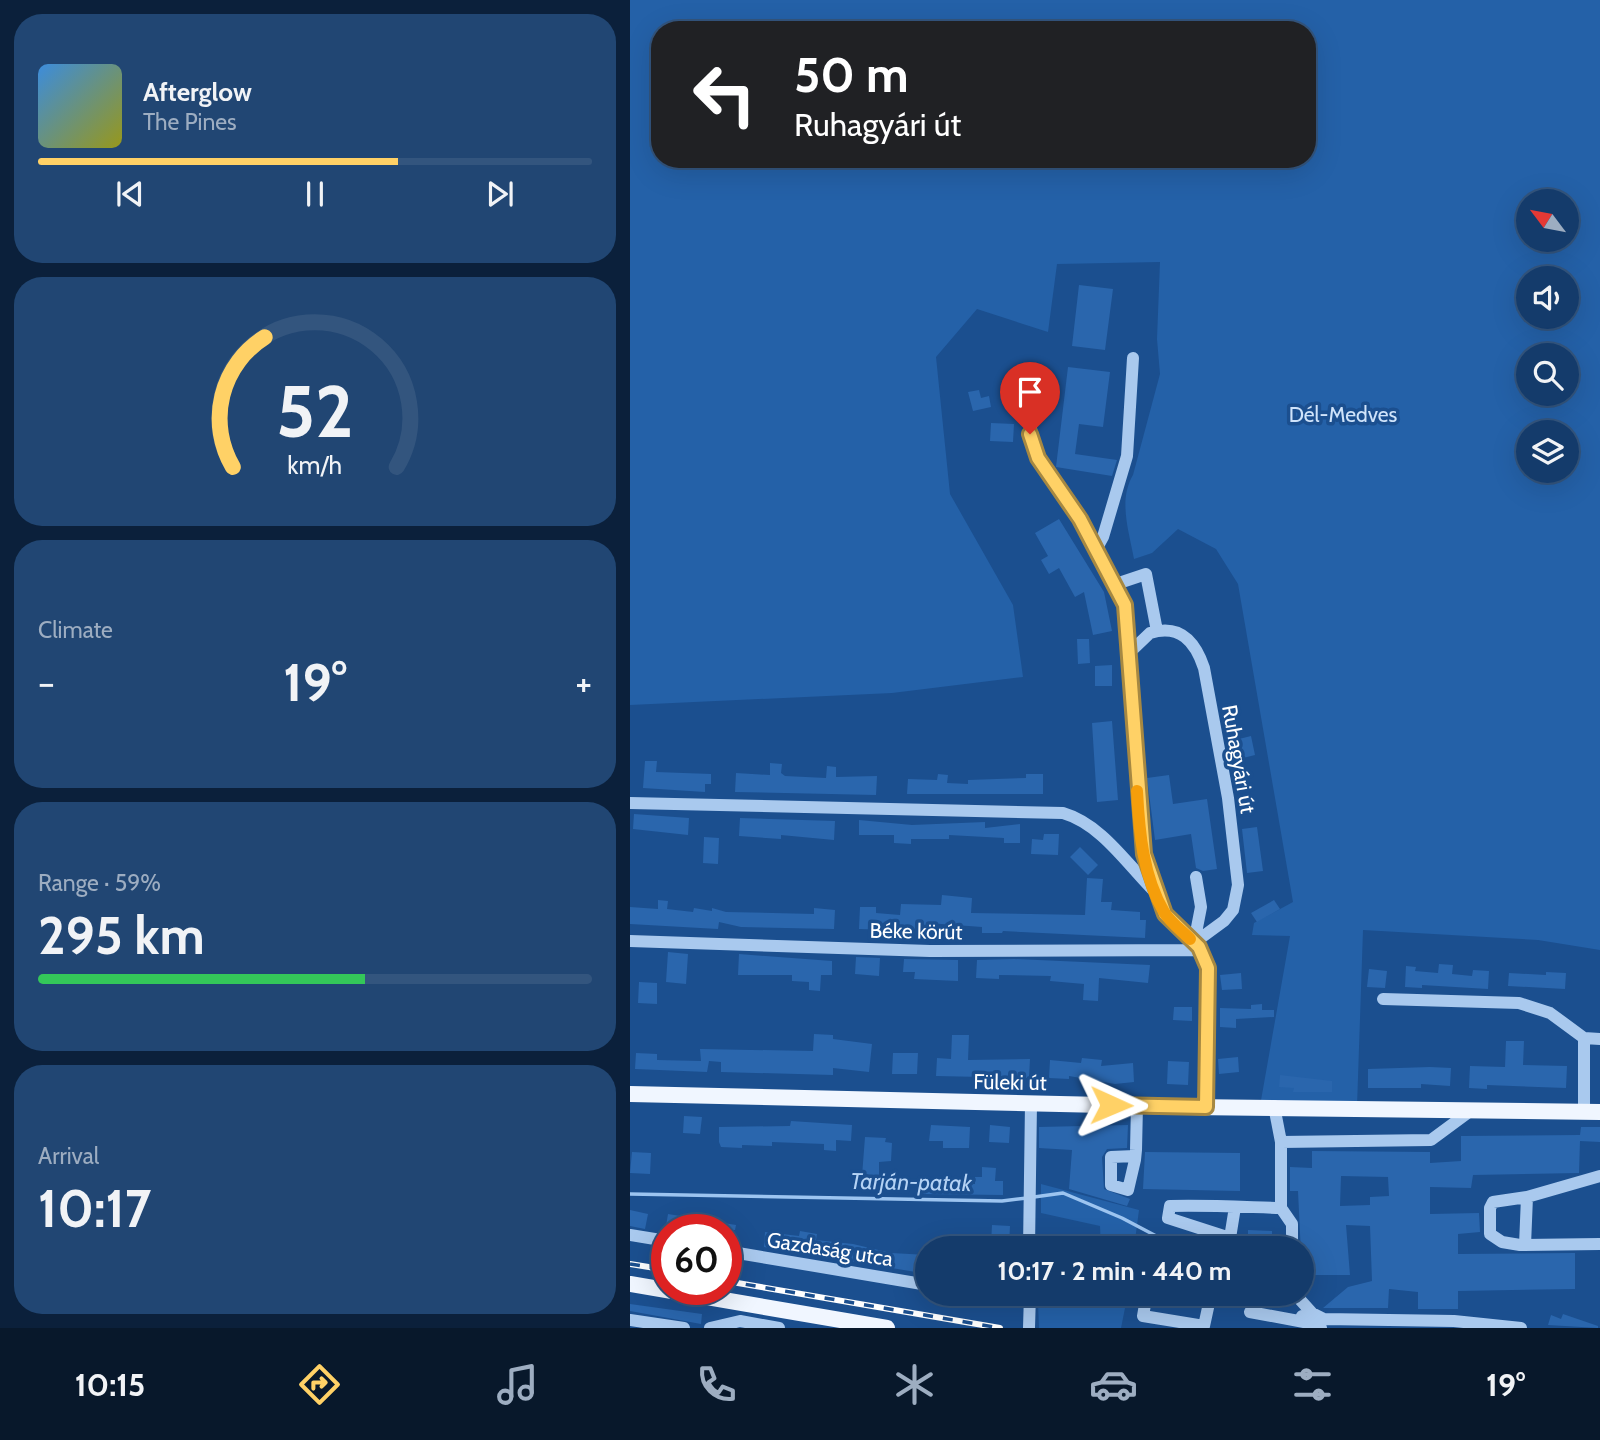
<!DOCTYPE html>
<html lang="en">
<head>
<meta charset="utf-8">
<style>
	:root { --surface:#143b6b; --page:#214673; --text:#f1f3f6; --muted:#9dadc1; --line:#33557e; --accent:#ffd166 }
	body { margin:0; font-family:Cabin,sans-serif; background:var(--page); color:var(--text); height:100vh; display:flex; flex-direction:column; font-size:26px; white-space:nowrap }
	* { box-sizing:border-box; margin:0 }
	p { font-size:23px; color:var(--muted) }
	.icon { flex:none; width:38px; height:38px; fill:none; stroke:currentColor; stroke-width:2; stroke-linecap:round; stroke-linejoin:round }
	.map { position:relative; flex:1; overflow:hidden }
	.panel { display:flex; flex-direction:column; gap:14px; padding:14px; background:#0b203b; width:630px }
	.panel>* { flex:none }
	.banner { position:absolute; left:21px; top:21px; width:665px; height:147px; border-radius:28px; box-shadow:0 7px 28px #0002,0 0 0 2px var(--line); background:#202124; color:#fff; overflow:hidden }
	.needle { width:46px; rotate:302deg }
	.tools { position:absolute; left:886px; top:189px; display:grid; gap:14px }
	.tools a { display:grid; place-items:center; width:63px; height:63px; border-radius:50%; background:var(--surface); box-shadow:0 7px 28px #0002,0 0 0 2px var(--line); font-size:35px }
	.speed { position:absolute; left:21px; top:1214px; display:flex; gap:14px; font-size:35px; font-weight:700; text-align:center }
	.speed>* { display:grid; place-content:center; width:91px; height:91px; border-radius:50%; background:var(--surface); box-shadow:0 7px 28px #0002,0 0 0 2px var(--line); line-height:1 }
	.speed .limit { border:10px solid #d22; background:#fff; color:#111 }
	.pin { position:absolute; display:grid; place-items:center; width:60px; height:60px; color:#fff; margin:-72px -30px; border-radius:50% 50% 50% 0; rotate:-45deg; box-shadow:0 0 7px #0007 }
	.pin .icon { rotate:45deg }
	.me { position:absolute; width:77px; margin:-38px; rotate:91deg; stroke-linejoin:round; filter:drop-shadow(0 0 5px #0008) }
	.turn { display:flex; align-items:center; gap:24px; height:147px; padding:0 28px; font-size:32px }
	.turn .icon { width:91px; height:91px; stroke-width:2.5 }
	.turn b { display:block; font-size:49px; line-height:60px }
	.big { font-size:52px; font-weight:800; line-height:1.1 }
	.panel .tile { flex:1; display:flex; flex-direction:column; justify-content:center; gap:10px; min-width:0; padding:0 24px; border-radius:28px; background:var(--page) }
	.panel .dial { align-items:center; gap:0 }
	.dial svg { height:182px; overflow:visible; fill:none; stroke:var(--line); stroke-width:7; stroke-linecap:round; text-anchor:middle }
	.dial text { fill:var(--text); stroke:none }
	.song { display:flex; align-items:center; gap:21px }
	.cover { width:84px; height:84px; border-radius:10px; background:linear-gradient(135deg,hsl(210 70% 55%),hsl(60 70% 35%)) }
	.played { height:7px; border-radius:4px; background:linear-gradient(90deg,var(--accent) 65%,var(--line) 65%) }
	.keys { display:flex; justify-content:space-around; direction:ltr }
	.heat { display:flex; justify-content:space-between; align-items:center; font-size:38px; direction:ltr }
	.charge { height:10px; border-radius:5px; background:linear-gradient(90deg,#34c759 59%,var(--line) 0) }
	.trip { position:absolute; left:285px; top:1236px; width:399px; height:70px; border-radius:35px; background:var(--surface); box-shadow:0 7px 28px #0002,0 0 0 2px var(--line); font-weight:800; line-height:70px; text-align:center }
	.tab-bar { display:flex; height:112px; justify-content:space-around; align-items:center; background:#08182b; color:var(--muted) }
	.tab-bar .icon { width:49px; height:49px }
	.tab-bar .active { color:var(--accent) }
	.tab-bar b { font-size:32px; color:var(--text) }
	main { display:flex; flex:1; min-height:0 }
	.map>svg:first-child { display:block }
	.green { fill:#2461a8; fill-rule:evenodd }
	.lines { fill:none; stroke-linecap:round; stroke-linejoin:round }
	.stream { stroke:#9cc4f0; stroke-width:3.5 }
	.building { fill:#2a66ad; fill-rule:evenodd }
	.minor { stroke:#a9c9ee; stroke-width:12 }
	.major { stroke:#f0f6ff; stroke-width:16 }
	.rail-casing { stroke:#fff; stroke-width:6 }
	.rail { stroke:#1b4f8f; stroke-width:3.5; stroke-dasharray:10; stroke-linecap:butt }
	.route-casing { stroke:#a68842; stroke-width:18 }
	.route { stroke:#ffd166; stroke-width:12 }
	.slow { stroke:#f59e0b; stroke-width:12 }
	.labels { text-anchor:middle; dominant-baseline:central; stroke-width:7; stroke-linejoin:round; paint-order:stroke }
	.park-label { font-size:21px; fill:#cfe3fa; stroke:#1b4f8f }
	.street-label { font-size:21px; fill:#fff; stroke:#1b4f8f }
	.water-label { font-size:23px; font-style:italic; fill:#b5d3f5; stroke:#1b4f8f }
</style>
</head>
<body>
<main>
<section class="panel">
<div class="tile">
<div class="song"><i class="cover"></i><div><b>Afterglow</b><p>The Pines</p></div></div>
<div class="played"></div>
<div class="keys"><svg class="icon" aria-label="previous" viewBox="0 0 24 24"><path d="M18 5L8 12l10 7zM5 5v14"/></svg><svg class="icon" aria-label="pause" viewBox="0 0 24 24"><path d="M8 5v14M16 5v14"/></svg><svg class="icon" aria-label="next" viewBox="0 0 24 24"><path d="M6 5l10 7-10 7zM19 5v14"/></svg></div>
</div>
<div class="tile dial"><svg viewBox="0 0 100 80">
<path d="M14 69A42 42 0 1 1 86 69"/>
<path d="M14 69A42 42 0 0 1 28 12" stroke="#ffd166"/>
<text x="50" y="56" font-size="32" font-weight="700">52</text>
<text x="50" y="72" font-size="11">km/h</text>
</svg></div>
<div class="tile"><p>Climate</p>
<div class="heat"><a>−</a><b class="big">19°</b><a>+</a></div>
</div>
<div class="tile"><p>Range · 59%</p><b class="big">295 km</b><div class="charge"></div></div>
<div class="tile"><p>Arrival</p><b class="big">10:17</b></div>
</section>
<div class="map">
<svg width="970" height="1328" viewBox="0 0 970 1328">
	<rect width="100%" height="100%" fill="#1b4f8f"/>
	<path class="green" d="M0,0H970V950L908,940L733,930L727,1107L630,1106L660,936L622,935L624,923L663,902L608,584L586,549L548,529L522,553L504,559C499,531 488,500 503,475L530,374L527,339L530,262L427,264L418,332L347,309L306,357L320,494L383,605L393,677L262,693L0,705ZM30,30H677V159H30ZM898,201H936V240H898ZM898,278H936V317H898ZM898,355H936V394H898ZM898,432H936V471H898Z
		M411,1184L509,1210L504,1248H471L470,1226L411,1213Z
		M472,1293H498L491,1328H409L408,1303L471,1305Z"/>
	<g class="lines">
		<path class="stream" d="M0,1194L372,1201L397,1198
			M404,1197L433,1193L492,1218L549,1248
			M635,1293L656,1304"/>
	</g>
	<path class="building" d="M449,285L483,289L475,350L442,346Z
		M438,367L480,372L473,427L449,424L445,454L487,460L482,476L426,467Z
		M349,390L351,398L359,396L361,407L343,411L338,392Z
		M361,423L384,424L383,442L360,441Z
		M429,519L474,592L482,631L463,635L454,592L445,597L429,568L419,574L411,560L418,556L405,533Z
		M447,639H459L460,663L448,664Z
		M482,665V686H465V666Z
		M482,721L488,800L467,802L462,723Z
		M621,736L625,755L605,760L601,741Z
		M15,761H27L26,772L81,774V784H75V792L13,788Z
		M140,763L152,764L151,773L155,776L196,778L197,766L206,767V777L247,776L246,795L105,792L106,773L140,775Z
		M308,774L318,775L317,783L338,784V780L396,778V774H413V794H277L278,779L307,780Z
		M539,775L543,804L577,799L587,869L573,871L566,868L561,834L525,840L517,778Z
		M4,814L59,818L58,835L3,829Z
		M110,818L205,821L204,840L151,835V839L109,836Z
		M229,820L282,825L355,822V828L390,824V843H374V838L319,835V839H281V844L264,843V835H229Z
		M627,827L633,871L617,873L612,829Z
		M414,834H429L428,855L401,854L402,839L413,840Z
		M74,837L89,838L88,864L73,863Z
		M450,847L468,865L458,875L440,857Z
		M457,878L473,879L471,902H482L481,910L510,912V920H516L515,938L373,931L372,933H352V927L298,923V927L291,926V931L229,929L230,907H246V913L270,915L271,904L311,905L312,895L342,898L341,913L455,915Z
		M28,900L38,901L37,909L63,912L64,908L82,911V908L96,912L184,914V908L205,910L204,929L111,927L89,922L88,929L0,924V907L28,909Z
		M644,900L650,909L627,922L621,913Z
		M38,952L58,954L56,984L36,982Z
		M109,954L202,961V975H191L190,991L179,990V982L162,981V975H108Z
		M226,957L250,958L249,976L225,974Z
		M274,959L328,960V981L284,979L285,972H273Z
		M384,959L520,965L518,983L469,978L468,1001L453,1000L454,984L420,981L421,976L369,975V979L346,978L347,960Z
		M809,964L823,965L822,974L842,976L843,970L859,971L858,989L792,985V988L775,987L776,966L786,967L785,971L808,973Z
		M739,969L757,971L755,988L737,987Z
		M916,972L936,973L935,989L878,986L879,973L916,975Z
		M611,973L612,989L592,990L590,975Z
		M9,982L27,983V1004L8,1003Z
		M632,1004V1010H644V1017L606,1019V1028L590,1027V1008L621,1009V1005Z
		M544,1007H562V1021L543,1020Z
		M184,1034L203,1035V1039L242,1044L239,1072L203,1068V1075L91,1072V1062L79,1061L77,1072L5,1069L6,1053L27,1054V1060L71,1061L70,1049L183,1051Z
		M322,1035H339L338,1060L400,1059L399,1078L306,1076L307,1058L321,1059Z
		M876,1041H894L893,1065L937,1066L936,1088L857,1085V1089L839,1088L840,1066L875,1067Z
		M263,1053H288L287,1074H262Z
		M608,1057L609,1072L589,1074L588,1059Z
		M452,1058L472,1060L471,1066L503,1063L504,1082L485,1084L439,1076V1079L419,1078L420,1060L451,1063Z
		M538,1061L559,1062L558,1085L537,1084Z
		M800,1067L821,1068L820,1086L791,1084V1088H738V1069Z
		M650,1075L702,1081V1092H663L664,1088L649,1087Z
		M54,1116L72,1117L70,1134L53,1133Z
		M161,1121L222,1125L221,1141L206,1140V1151L194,1150V1144L142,1142V1146L112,1145V1148L91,1147L89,1142V1127L160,1126Z
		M301,1125L340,1127L339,1148H313V1141H299Z
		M360,1125L380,1127L379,1143L359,1142Z
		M498,1125L497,1148L477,1149L472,1157L474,1189L500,1199L497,1206L439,1189L442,1150L409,1148V1127Z
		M951,1127H970V1142L950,1141L949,1173L843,1175L841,1188L800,1187V1214L849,1213L850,1232L828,1234V1254L945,1253V1289L828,1291V1309H788V1292L759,1289L758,1308H693L718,1287L742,1281L740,1226L716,1225L720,1275H672L668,1191H660V1167L682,1168V1151L800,1152V1163L831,1161V1136L950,1135ZM711,1176L758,1177L759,1196L740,1197V1205L710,1206Z
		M235,1137L256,1138L255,1142L262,1143L261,1161L249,1162V1189H231Z
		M2,1152L21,1153L20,1174L0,1173Z
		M515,1152L610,1153V1191L513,1189Z
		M352,1167L366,1168L365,1181H373V1195L292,1194V1184H345V1177H352Z
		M0,1210L18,1214L15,1229L0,1226Z
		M38,1214L106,1225L105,1230H42V1227L36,1226Z
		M362,1225L380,1226L379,1246L361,1244Z
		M618,1230L642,1231V1248H618Z
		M170,1231L187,1234L186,1240L223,1244L261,1253L298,1255V1274L134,1247L135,1232L169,1236Z
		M0,1304L72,1314L71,1324L0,1311Z
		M933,1314L968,1326V1328L918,1325L921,1315L931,1319Z"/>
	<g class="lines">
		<path class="minor" d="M399,413L404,450L450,519L495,605L514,854L535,914L569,947L578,968L576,1107
			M467,548L473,537L497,456L503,358
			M486,584L516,574L527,631
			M498,654L520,633C550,624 565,641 574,668L598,798L608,885L603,910L594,921L564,943
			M0,803L433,813C471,824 497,864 524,891
			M0,941L300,951L571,950
			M564,943L571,907L566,877
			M753,999L889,1003L920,1013L954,1038
			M954,1110V1038L970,1039
			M651,1142L801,1140L843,1109
			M505,1156L481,1157V1185L498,1190L505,1160L506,1150L507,1105
			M970,1176L897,1197L863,1202L860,1208V1234L872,1242L890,1245L970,1244
			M605,1207L600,1238L538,1218L540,1206C577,1205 614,1207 651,1208V1142L644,1106
			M651,1208L662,1224V1248
			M0,1235L37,1241
			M895,1245L897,1197
			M399,1248L401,1103
			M96,1251L298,1285
			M349,1293L400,1301
			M517,1293L513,1316L574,1326L581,1294
			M664,1293L682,1313L694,1319L824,1321L891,1328
			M620,1312L674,1322
			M672,1316L674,1322L691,1328
			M0,1320L54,1328
			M80,1328L110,1321L149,1328
			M399,1328L400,1294"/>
		<path class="major" d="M0,1094L561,1107L970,1112
			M0,1284L257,1328"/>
		<g class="rail-casing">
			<path id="rail" d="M0,1264L37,1270
				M96,1281L370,1328"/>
		</g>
		<use href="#rail" class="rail"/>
	</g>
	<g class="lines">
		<g class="route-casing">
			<path id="route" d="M400,434L408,458L450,519L495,605L514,854L535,914L569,947L578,968L576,1107L481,1105"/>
		</g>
		<use href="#route" class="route"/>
		<path class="slow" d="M507,791C509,831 513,877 534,912C540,922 552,931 560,939"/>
	</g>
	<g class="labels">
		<g class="park-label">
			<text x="713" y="414">Dél-Medves</text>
		</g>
		<g class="street-label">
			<text transform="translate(609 759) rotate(80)">Ruhagyári út</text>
			<text transform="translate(286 931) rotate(1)">Béke körút</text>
			<text transform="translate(380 1082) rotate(1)">Füleki út</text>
			<text transform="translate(200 1249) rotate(9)">Gazdaság utca</text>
		</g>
		<g class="water-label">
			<text transform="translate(281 1182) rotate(1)">Tarján-patak</text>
		</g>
	</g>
</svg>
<div class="tools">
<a><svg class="needle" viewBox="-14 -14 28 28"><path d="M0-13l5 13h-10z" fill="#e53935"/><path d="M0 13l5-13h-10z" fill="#9dadc1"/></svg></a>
<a><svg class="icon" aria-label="sound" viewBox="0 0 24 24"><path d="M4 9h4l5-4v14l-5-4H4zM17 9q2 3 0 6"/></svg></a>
<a><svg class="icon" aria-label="search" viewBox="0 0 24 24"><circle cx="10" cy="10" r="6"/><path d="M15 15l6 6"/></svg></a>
<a><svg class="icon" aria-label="layers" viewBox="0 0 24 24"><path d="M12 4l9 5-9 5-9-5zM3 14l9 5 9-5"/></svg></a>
</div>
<div class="speed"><div class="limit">60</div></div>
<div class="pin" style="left:400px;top:434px;background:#d93025"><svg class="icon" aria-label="arrive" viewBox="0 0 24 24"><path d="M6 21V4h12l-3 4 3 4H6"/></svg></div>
<svg class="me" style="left:481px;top:1105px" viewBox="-20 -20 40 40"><path d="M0-17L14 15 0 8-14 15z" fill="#ffd166" stroke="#fff" stroke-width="4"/></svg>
<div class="trip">10:17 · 2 min · 440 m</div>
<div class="banner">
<div class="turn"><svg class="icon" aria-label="left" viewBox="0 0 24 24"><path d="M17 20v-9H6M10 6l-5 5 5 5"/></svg><div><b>50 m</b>Ruhagyári út</div></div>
</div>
</div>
</main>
<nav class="tab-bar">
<b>10:15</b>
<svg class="icon active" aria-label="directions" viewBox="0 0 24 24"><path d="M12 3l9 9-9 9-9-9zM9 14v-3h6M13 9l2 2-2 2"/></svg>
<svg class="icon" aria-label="music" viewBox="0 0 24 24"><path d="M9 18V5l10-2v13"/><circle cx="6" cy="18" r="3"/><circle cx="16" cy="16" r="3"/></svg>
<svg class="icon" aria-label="phone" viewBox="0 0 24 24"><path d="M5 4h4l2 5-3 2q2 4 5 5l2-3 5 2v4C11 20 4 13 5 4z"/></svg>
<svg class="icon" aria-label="climate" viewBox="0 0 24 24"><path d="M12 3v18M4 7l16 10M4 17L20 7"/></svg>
<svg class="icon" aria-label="car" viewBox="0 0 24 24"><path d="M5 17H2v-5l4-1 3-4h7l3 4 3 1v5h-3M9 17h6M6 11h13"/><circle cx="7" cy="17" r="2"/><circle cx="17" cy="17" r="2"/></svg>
<svg class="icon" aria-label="filters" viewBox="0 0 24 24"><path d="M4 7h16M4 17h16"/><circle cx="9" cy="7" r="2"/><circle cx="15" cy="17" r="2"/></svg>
<b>19°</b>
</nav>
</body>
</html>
